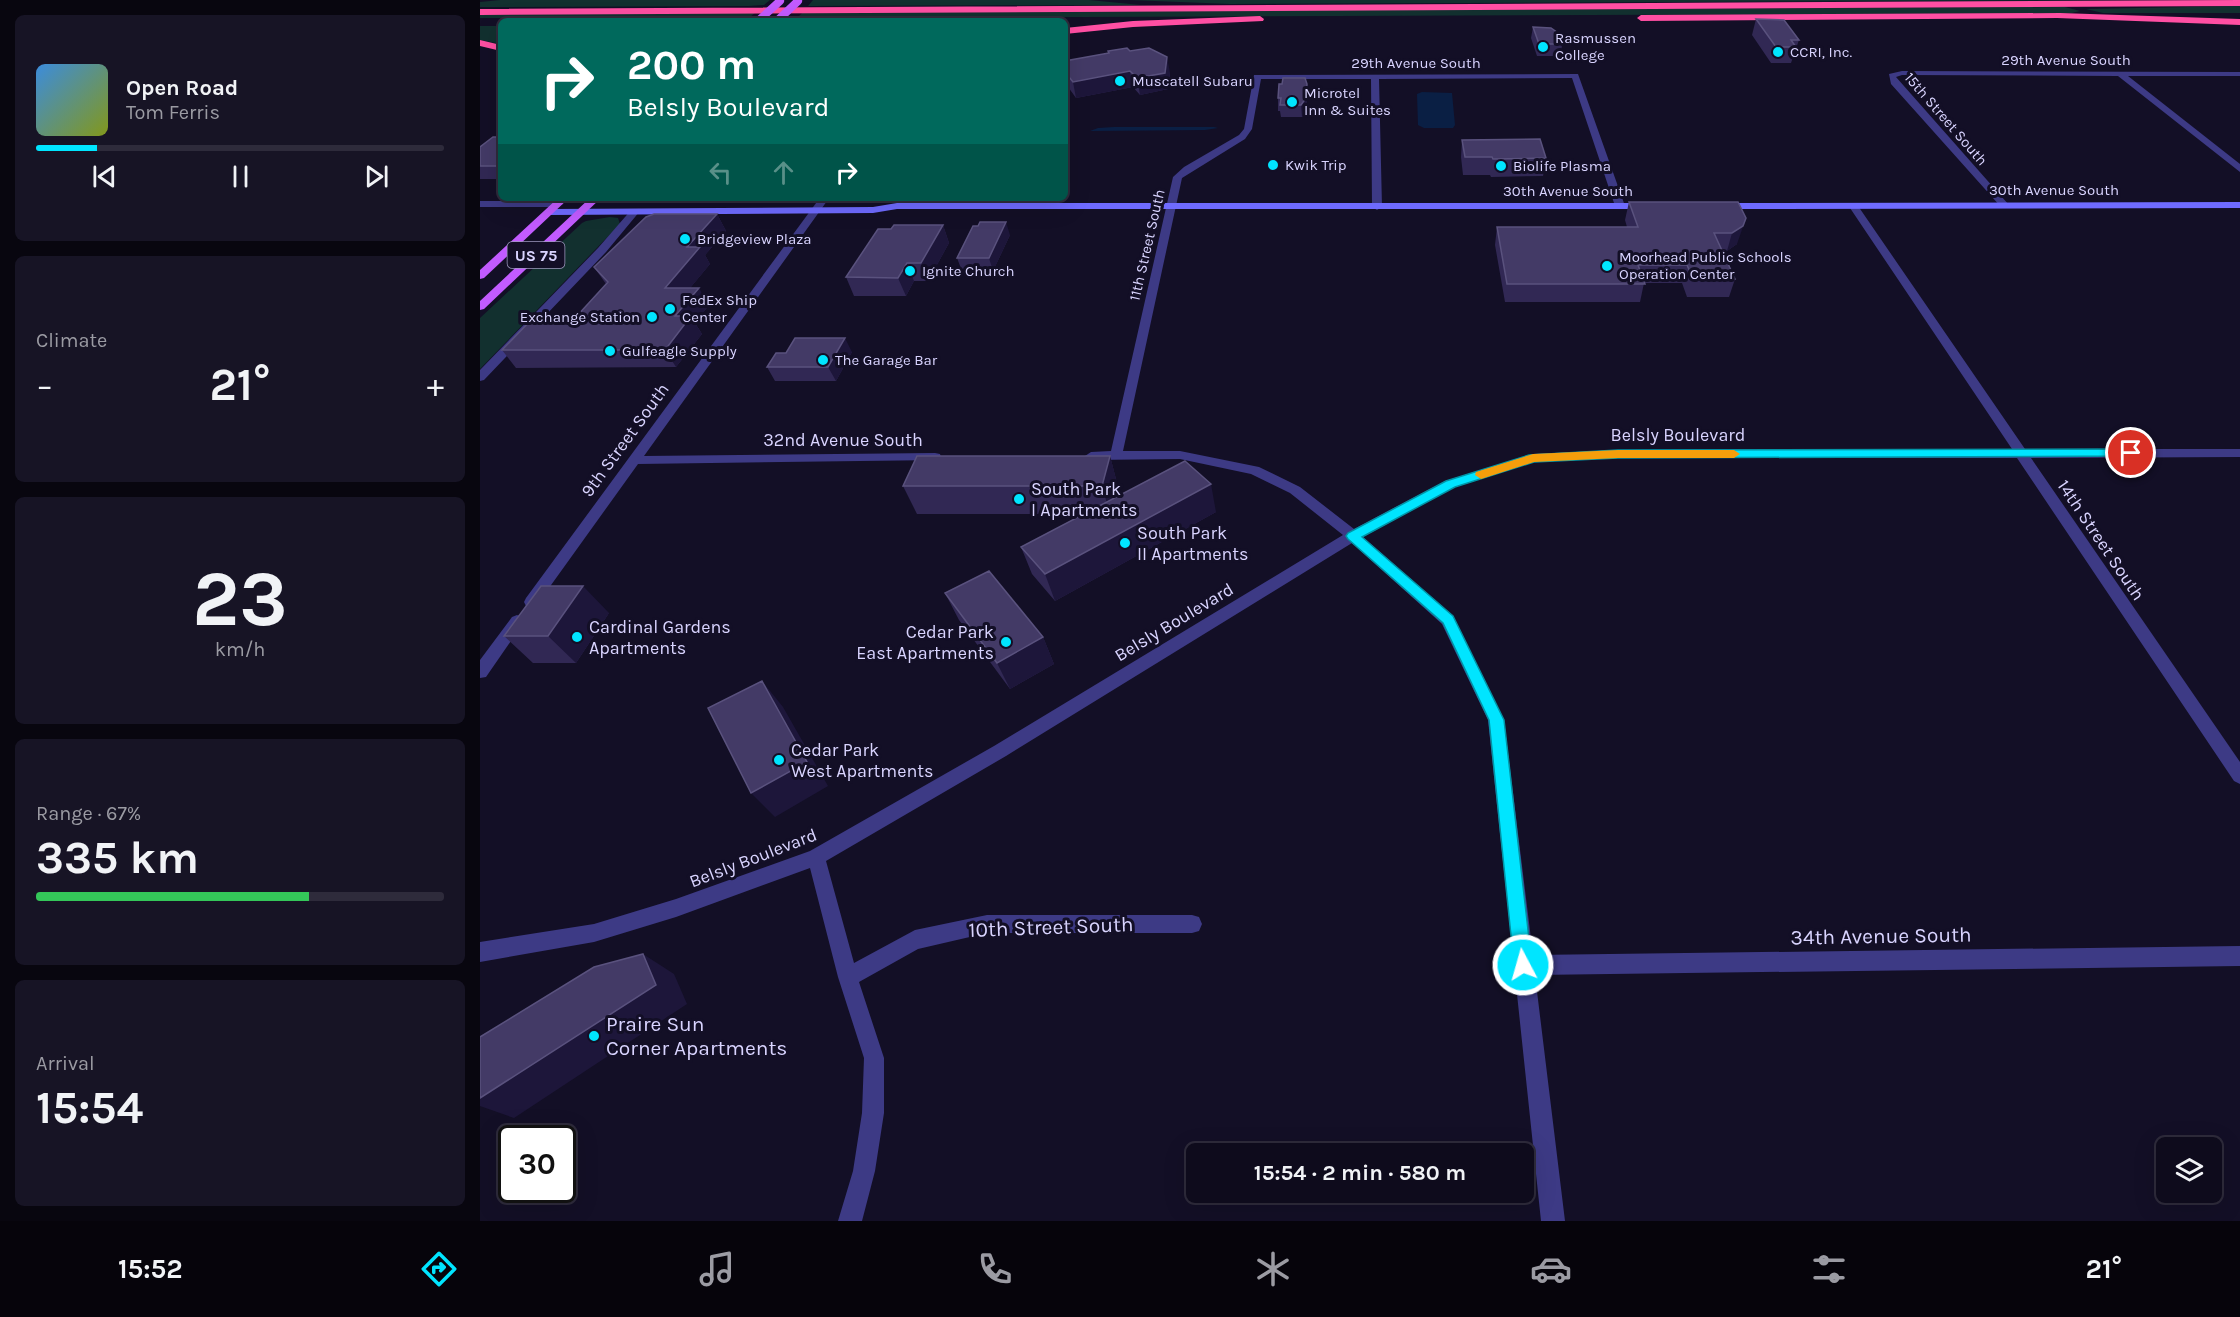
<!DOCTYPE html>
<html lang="en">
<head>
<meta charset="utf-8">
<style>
	:root { --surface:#0e0b1c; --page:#171425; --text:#f1f3f6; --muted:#9b9ba3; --line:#2e2b3b; --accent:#00e5ff }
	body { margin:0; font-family:Karla,sans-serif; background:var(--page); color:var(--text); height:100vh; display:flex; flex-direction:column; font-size:22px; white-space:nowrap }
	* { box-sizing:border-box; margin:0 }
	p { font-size:20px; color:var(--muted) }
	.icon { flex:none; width:33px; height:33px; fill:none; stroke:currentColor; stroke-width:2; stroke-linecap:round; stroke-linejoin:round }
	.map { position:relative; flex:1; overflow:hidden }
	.panel { display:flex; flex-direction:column; gap:15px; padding:15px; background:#08060f; width:480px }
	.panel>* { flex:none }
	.banner { position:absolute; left:18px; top:18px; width:570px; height:183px; border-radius:9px; box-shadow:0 6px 24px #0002,0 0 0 2px var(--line); background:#00695c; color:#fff; overflow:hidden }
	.controls { position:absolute; left:1676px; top:1137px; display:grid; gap:12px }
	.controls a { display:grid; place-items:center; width:66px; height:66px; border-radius:9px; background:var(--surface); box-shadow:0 6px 24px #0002,0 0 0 2px var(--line); font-size:30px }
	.speed { position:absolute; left:18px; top:1125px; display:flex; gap:12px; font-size:30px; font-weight:700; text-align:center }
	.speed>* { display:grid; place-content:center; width:78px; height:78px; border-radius:50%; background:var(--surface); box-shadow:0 6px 24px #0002,0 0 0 2px var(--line); line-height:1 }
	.speed .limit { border:3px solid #111; border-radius:9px; background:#fff; color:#111 }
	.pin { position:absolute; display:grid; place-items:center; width:51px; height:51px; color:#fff; margin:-26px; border:3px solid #fff; border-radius:50%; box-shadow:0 2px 6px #0007 }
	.me { position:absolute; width:66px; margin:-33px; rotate:354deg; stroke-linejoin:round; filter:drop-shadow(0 0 4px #0008) }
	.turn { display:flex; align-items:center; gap:21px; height:126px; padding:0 30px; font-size:27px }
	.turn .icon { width:78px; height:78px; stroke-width:2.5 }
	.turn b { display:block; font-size:42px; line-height:51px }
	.lanes { display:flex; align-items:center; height:57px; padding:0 30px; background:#0003; justify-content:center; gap:30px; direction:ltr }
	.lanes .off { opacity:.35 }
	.big { font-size:45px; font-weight:700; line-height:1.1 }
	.panel .tile { flex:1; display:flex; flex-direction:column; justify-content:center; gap:9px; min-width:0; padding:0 21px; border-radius:9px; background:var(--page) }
	.panel .dial { align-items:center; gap:0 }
	.dial b { font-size:78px; line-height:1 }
	.song { display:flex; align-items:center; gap:18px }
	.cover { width:72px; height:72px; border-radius:9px; background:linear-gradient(135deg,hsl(210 70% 55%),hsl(70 70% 35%)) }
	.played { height:6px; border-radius:3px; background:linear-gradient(90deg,var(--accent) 15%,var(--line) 15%) }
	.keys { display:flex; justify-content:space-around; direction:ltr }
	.heat { display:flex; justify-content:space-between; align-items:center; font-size:33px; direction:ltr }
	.charge { height:9px; border-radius:4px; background:linear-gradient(90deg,#34c759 67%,var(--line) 0) }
	.trip { position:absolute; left:706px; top:1143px; width:348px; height:60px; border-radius:9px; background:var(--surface); box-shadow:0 6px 24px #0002,0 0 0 2px var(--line); font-weight:700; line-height:60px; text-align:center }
	.dock { display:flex; height:96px; justify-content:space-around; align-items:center; background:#06040b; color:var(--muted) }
	.dock .icon { width:42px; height:42px }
	.dock .on { color:var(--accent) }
	.dock b { font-size:27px; color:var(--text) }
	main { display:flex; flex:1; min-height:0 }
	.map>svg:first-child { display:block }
	.green { fill:#12302f }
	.water { fill:#0a1f44 }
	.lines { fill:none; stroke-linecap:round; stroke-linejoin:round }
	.street { fill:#3d3a85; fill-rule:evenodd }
	.secondary { fill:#6f6bff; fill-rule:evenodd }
	.primary { fill:#c25bff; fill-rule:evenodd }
	.highway { fill:#ff4fa3; fill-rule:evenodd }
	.primary-bridge { stroke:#c25bff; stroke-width:8 }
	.wall { fill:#312854 }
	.shaded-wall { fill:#1d163a }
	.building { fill:#433a66; stroke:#5a527e; stroke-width:1.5 }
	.route { fill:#00e5ff; stroke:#0095a6; stroke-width:1.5 }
	.slow { fill:#f59e0b }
	.poi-dot { fill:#00e5ff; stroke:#130f26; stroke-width:2 }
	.labels { text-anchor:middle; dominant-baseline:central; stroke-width:6; stroke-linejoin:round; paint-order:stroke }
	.far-poi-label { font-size:15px; fill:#d9d4ff; stroke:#130f26; text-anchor:start }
	.far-street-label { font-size:15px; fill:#d9d4ff; stroke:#130f26 }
	.shield { fill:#130f26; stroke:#9e99be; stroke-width:1.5 }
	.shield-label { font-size:16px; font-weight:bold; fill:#d9d4ff }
	.street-label { font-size:18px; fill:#d9d4ff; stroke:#130f26 }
	.poi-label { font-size:18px; fill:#d9d4ff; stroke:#130f26; text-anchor:start }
	.near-street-label { font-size:21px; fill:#d9d4ff; stroke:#130f26 }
	.near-poi-label { font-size:21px; fill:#d9d4ff; stroke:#130f26; text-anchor:start }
</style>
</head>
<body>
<main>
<section class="panel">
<div class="tile">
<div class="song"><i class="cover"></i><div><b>Open Road</b><p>Tom Ferris</p></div></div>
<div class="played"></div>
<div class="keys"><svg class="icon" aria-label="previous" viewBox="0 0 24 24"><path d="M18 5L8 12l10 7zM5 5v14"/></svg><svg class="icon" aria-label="pause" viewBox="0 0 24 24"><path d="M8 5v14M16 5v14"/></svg><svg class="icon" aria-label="next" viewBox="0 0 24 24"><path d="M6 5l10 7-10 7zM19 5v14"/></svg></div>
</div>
<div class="tile"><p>Climate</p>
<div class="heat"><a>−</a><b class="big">21°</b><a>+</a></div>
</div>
<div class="tile dial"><b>23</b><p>km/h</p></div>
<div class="tile"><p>Range · 67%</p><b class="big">335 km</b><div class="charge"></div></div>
<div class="tile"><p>Arrival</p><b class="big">15:54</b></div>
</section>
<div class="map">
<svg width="1760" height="1221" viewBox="0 0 1760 1221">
	<rect width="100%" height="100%" fill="#130f26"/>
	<path class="green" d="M20,0H290L284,5L269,6L0,7V2Z
		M333,0H609L661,5L328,6Z
		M649,0H1658L750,4Z
		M1760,6V13H1623L1606,9Z
		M1585,7L1600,11L1592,13L317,18L323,12Z
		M276,12L269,18H0V13Z
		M0,26H21V44L0,40Z
		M130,217L138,218L140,224L0,369V318L102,223L106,221Z"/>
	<path class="water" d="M942,92L972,93L975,125L973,128H944L938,125L937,94Z
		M634,127H734L738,128L725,130L610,131L618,128Z"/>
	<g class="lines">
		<path class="street" d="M1422,71L1760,72V76H1648L1760,164V172L1638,76L1422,75L1416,77L1529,205L1521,207L1411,84L1409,74Z
			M1098,74L1145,206L1143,208L1135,206L1092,78L899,79L902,207L897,210L892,207L891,79H781L772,129L765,139L702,178L643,451H700L779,467L820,487L874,529L965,481L1053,454L1138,450L1532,449L1368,205L1376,203L1545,449H1760V457L1551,458L1760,762V784L1754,781L1537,458H1138L1054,462L975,487L883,537L973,616L1024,720L1053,955L1760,946V966L1055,975L1085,1221H1061L1008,720L962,624L872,543L526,756L346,861L374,963L435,930L507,915H712L719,917L722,924L719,931L712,933H507L438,949L379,982L404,1058V1113L395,1171L382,1221H358L373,1171L382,1113L384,1058L358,977L330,868L196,917L114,942L0,962V942L114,924L196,899L330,851L514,746L863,535L810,493L771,474L700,459L611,460L605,456L611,452L631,451L693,177L704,167L759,135L764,129L774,75Z
			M339,199L347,201L164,456L455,453L460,454L461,457L460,460L158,464L56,606H46L44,602L46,598Z
			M0,201H78L83,204L78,207H0Z
			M152,209L160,211L126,252L4,380L0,381V370L118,248Z
			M37,615L42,617L45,621L42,625L6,677L0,678V660L32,617Z"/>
		<path class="secondary" d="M1760,202V208L1238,209L1233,206L1238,203Z
			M417,203H1166L1171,206L1166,209H417L393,213L69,215L64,212L69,209L393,207Z"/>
		<path class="primary" d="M78,198H89L4,278L0,279V270Z
			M110,198H121L4,309L0,310V301Z"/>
		<path class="highway" d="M1760,0V6L0,15V9Z
			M1580,13L1760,19V25L1577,18L1161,21L1157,18L1161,15Z
			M780,16L784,19L783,21L653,27L585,34V28L653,21Z
			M0,40L21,45V51L0,46Z"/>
		<path class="primary-bridge" d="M278,21L300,1
			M297,21L318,1"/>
	</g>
	<path class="wall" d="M1276,19L1319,40L1311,63H1291L1272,35Z
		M1053,27L1082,44L1081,56H1057L1051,38Z
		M628,51H650L690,73L688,89L660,95L653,87L596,98L586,84L585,61L628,53Z
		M827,84V111L822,117H801L800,111H798V98Z
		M21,137V179H0V147Z
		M982,140L1066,158L1063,176L1011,177L1010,175H983L981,157Z
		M1149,202H1258L1257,244L1247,251H1242L1255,279L1249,297H1207L1202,283H1164L1160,302H1025L1015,245L1017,227H1147L1145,220Z
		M237,214L246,231L225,255L230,264L210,288L229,305L215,323L222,334L196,367L36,368L22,350L96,317L126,284L114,267Z
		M463,225L469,243L448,281H434L426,296H374L366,277L411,229Z
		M530,235L513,271H482L477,258Z
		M372,352L356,381H295L287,367Z
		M630,456L637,483L634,499L736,512L575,601L552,574L541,547L604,514H437L423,486Z
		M465,593L563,637L574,664L530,689L479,620Z
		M129,613L96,663H53L24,636Z"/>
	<path class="shaded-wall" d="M687,57L690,73L688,89L660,95L657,78Z
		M650,71L653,87L596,98L593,82Z
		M827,84V111L822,117L821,105Z
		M237,214L246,231L225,255L230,264L196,305L185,288L207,247Z
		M1266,218L1257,244L1247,251L1252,233Z
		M526,222L530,235L513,271L509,258Z
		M463,225L469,243L448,281L441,263Z
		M427,263L434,281L426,296L418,278Z
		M219,288L229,305L215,323L222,334L196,367L185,350L195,316Z
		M365,338L372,352L356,381L348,367Z
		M630,456L637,483L630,514L622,486Z
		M731,484L736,512L575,601L565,574Z
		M103,586L129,613L96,663L68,636Z
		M563,637L574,664L530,689L517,663Z
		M282,681L303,707L348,786L295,817L271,793Z
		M163,954L194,974L207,1004L34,1118L0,1106V1098Z"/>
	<path class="building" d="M1276,19L1304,20L1319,40H1311L1316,47H1296Z
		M1053,27L1071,28L1078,33L1082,44H1059Z
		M647,48L650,51L669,48L687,57L685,73L657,78L650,71L593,82L585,72V67L588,66L585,63V61L629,53L628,51Z
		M803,78H825L827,84L826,98L821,105H800L801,98H798L799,84H802Z
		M13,137H21V165L18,166H0V147Z
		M1060,139L1066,158L1013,159L1012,157H985L982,140Z
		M1149,202H1258L1266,218L1263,226L1252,233H1234L1255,279H1213L1207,265H1158L1165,284H1027L1017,227H1158Z
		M174,214H237L207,247H220L185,288H219L195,316H211L185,350H22L54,317H96L128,282L114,267L166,217Z
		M500,222H526L509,258H477L493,226H498Z
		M414,225H463L441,263H427L418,278L366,277L398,229H411Z
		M315,338H365L348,367H287L296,353H306Z
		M437,456H630L622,486H423Z
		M705,461L731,484L565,574L541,547Z
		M509,571L563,637L517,663L465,593Z
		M61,586H103L68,636H24Z
		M282,681L327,762L271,793L228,708Z
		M163,954L176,985L0,1098V1037L114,967Z"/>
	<path class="route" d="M1651,449L1655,450V456L1138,458L1054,462L975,487L882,537L973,616L1024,720L1052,965L1049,971L1043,974L1037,971L1034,965L1009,720L963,623L868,539L866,536L868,533L966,481L1049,455L1138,450Z"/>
	<path class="slow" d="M1138,450H1254L1260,454L1254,458H1138L1054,462L1001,479L995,475L996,472L1053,454Z"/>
	<g class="poi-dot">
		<circle cx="1063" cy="47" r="6"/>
		<circle cx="1298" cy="52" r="6"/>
		<circle cx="640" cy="81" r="6"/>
		<circle cx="812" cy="102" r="6"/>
		<circle cx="793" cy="165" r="6"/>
		<circle cx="1021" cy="166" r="6"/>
		<circle cx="205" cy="239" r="6"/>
		<circle cx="1127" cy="266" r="6"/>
		<circle cx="430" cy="271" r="6"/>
		<circle cx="190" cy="309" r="6"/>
		<circle cx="172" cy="317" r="6"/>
		<circle cx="130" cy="351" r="6"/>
		<circle cx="343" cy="360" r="6"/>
		<circle cx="539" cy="499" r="6"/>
		<circle cx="645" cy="543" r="6"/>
		<circle cx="97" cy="637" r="6"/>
		<circle cx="526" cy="642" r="6"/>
		<circle cx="299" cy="760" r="6"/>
		<circle cx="114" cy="1036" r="6"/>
	</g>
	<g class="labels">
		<g class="far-poi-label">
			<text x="1075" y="38">Rasmussen<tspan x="1075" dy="17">College</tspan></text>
			<text x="1310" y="52">CCRI, Inc.</text>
			<text x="652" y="81">Muscatell Subaru</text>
			<text x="824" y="93">Microtel<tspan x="824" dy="17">Inn &amp; Suites</tspan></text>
			<text x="805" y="165">Kwik Trip</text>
			<text x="1033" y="166">Biolife Plasma</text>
			<text x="217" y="239">Bridgeview Plaza</text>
			<text x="1139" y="257">Moorhead Public Schools<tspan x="1139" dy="17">Operation Center</tspan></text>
			<text x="442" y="271">Ignite Church</text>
			<text x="202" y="300">FedEx Ship<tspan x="202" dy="17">Center</tspan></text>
			<text x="160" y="317" text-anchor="end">Exchange Station</text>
			<text x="142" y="351">Gulfeagle Supply</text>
			<text x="355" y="360">The Garage Bar</text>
		</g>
		<g class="far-street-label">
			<text x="1586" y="60">29th Avenue South</text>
			<text x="936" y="63">29th Avenue South</text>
			<text transform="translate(1466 119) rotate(49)">15th Street South</text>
			<text x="1574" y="190">30th Avenue South</text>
			<text x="1088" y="191">30th Avenue South</text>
			<text transform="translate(667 245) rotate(-77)">11th Street South</text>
		</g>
		<rect class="shield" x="27.5" y="242" width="57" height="26" rx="4.5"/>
		<g class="shield-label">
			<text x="56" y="255">US 75</text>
		</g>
		<g class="street-label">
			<text x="1198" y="435">Belsly Boulevard</text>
			<text transform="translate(145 440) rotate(-54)">9th Street South</text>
			<text x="363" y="440">32nd Avenue South</text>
			<text transform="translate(1621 540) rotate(56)">14th Street South</text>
			<text transform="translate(694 622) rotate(-31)">Belsly Boulevard</text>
			<text transform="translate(273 858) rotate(-21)">Belsly Boulevard</text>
		</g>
		<g class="poi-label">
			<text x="551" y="489">South Park<tspan x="551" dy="21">I Apartments</tspan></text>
			<text x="657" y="533">South Park<tspan x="657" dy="21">II Apartments</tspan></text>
			<text x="109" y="627">Cardinal Gardens<tspan x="109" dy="21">Apartments</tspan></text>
			<text x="514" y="632" text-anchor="end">Cedar Park<tspan x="514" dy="21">East Apartments</tspan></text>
			<text x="311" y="750">Cedar Park<tspan x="311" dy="21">West Apartments</tspan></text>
		</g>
		<g class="near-street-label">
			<text transform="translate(571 927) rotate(-2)">10th Street South</text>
			<text transform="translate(1401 936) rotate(-1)">34th Avenue South</text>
		</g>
		<g class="near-poi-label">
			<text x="126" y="1024">Praire Sun<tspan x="126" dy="24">Corner Apartments</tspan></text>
		</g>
	</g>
</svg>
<div class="controls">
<a><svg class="icon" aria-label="layers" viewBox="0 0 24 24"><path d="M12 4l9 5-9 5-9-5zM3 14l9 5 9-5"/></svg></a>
</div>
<div class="speed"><div class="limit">30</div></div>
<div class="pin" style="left:1651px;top:453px;background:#d93025"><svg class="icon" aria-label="arrive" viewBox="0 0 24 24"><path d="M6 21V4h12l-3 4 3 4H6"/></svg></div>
<svg class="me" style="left:1043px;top:965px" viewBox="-20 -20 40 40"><circle r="17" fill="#00e5ff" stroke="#fff" stroke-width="3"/><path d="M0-11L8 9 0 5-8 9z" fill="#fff"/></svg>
<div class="trip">15:54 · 2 min · 580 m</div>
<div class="banner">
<div class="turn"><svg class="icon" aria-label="right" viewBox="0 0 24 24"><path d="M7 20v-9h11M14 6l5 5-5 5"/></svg><div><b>200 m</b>Belsly Boulevard</div></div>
<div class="lanes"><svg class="icon off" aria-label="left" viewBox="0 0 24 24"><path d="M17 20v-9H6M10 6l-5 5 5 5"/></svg><svg class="icon off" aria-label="ahead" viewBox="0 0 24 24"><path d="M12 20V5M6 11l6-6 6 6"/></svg><svg class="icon" aria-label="right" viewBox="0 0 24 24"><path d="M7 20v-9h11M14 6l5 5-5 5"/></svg></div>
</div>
</div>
</main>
<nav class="dock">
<b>15:52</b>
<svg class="icon on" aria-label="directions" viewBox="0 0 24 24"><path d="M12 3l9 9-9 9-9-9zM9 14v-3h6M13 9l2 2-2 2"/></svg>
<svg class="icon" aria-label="music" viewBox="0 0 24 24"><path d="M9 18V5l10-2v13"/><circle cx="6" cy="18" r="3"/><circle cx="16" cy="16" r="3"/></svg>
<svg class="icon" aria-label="phone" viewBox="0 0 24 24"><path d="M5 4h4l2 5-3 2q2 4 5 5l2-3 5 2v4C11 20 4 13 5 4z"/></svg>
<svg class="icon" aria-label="climate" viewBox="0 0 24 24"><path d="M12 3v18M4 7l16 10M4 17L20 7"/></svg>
<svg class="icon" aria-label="car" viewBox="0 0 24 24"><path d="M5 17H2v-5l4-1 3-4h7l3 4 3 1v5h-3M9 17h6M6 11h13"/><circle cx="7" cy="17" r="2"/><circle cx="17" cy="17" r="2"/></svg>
<svg class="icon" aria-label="filters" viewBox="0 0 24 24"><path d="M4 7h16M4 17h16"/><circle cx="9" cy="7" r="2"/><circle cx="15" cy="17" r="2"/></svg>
<b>21°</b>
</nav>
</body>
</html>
